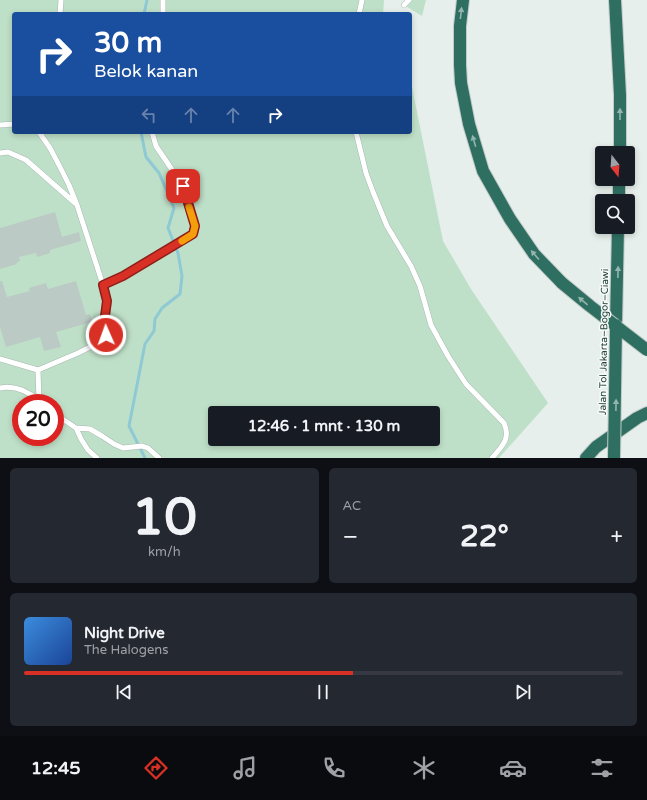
<!DOCTYPE html>
<html lang="id">
<head>
<meta charset="utf-8">
<style>
	:root { --surface:#171b24; --page:#242831; --text:#f1f3f6; --muted:#9ea1a6; --line:#363941; --accent:#d93025 }
	body { margin:0; font-family:"Varela Round",sans-serif; background:var(--page); color:var(--text); height:100vh; display:flex; flex-direction:column; font-size:15px; white-space:nowrap }
	* { box-sizing:border-box; margin:0 }
	p { font-size:13px; color:var(--muted) }
	.icon { flex:none; width:22px; height:22px; fill:none; stroke:currentColor; stroke-width:2; stroke-linecap:round; stroke-linejoin:round }
	.map { position:relative; height:458px; overflow:hidden }
	.panel { display:flex; flex-direction:column; gap:10px; padding:10px; background:#0d0f14; flex:1 }
	.panel>* { flex:none }
	.guide { position:absolute; left:12px; top:12px; width:400px; height:122px; border-radius:4px; box-shadow:0 2px 6px #0003; background:#1a4fa0; color:#fff; overflow:hidden }
	.needle { width:26px; rotate:163deg }
	.buttons { position:absolute; left:595px; top:146px; display:grid; gap:8px }
	.buttons a { display:grid; place-items:center; width:40px; height:40px; border-radius:4px; background:var(--surface); box-shadow:0 2px 6px #0003; font-size:20px }
	.speed { position:absolute; left:12px; top:394px; display:flex; gap:8px; font-size:20px; font-weight:700; text-align:center }
	.speed>* { display:grid; place-content:center; width:52px; height:52px; border-radius:50%; background:var(--surface); box-shadow:0 2px 6px #0003; line-height:1 }
	.speed .limit { border:6px solid #d22; background:#fff; color:#111 }
	.pin { position:absolute; display:grid; place-items:center; width:34px; height:34px; color:#fff; margin:-17px; border-radius:8px; box-shadow:0 2px 6px #0006 }
	.me { position:absolute; width:44px; margin:-22px; rotate:358deg; stroke-linejoin:round; filter:drop-shadow(0 0 3px #0008) }
	.turn { display:flex; align-items:center; gap:14px; height:84px; padding:0 16px; font-size:18px }
	.turn .icon { width:52px; height:52px; stroke-width:2.5 }
	.turn b { display:block; font-size:28px; line-height:34px }
	.lanes { display:flex; align-items:center; height:38px; padding:0 16px; background:#0003; justify-content:center; gap:20px; direction:ltr }
	.lanes .off { opacity:.35 }
	.big { font-size:30px; font-weight:700; line-height:1.1 }
	.panel .tile { flex:1; display:flex; flex-direction:column; justify-content:center; gap:6px; min-width:0; padding:0 14px; border-radius:6px; background:var(--page) }
	.panel .dial { align-items:center; gap:0 }
	.dial b { font-size:52px; line-height:1 }
	.song { display:flex; align-items:center; gap:12px }
	.cover { width:48px; height:48px; border-radius:6px; background:linear-gradient(135deg,hsl(210 70% 55%),hsl(220 70% 35%)) }
	.played { height:4px; border-radius:2px; background:linear-gradient(90deg,var(--accent) 55%,var(--line) 55%) }
	.keys { display:flex; justify-content:space-around; direction:ltr }
	.heat { display:flex; justify-content:space-between; align-items:center; font-size:22px; direction:ltr }
	.panel .tiles { flex:1; display:grid; gap:10px; grid-template-columns:1fr 1fr }
	.tile:last-child { grid-column:span 2 }
	.trip { position:absolute; left:208px; top:406px; width:232px; height:40px; border-radius:4px; background:var(--surface); box-shadow:0 2px 6px #0003; font-weight:700; line-height:40px; text-align:center }
	.tabs { display:flex; height:64px; justify-content:space-around; align-items:center; background:#090b0e; color:var(--muted) }
	.tabs .icon { width:28px; height:28px }
	.tabs .on { color:var(--accent) }
	.tabs b { font-size:18px; color:var(--text) }
	.map>svg:first-child { display:block }
	.green { fill:#bfe0c8; fill-rule:evenodd }
	.lines { fill:none; stroke-linecap:round; stroke-linejoin:round }
	.stream { stroke:#8ec9d4; stroke-width:3 }
	.building { fill:#bbcac4 }
	.service-casing { stroke:#a8b8b2; stroke-width:6 }
	.motorway-casing { stroke:#c2cac8; stroke-width:14 }
	.service { stroke:#fff; stroke-width:5 }
	.motorway { stroke:#2f6f62; stroke-width:12 }
	.motorway-bridge-casing { stroke:#c2cac8; stroke-width:14; stroke-linecap:butt }
	.motorway-bridge { stroke:#2f6f62; stroke-width:12 }
	.oneway { fill:#93b5ae }
	.route-casing { stroke:#8d1f18; stroke-width:10 }
	.route { stroke:#d93025; stroke-width:7 }
	.slow { stroke:#f59e0b; stroke-width:7 }
	.labels { text-anchor:middle; dominant-baseline:central; stroke-width:3; stroke-linejoin:round; paint-order:stroke }
	.street-label { font-size:10px; fill:#24423a; stroke:#f7fbf9 }
</style>
</head>
<body>
<div class="map">
<svg width="647" height="458" viewBox="0 0 647 458">
	<rect width="100%" height="100%" fill="#e6efeb"/>
	<path class="green" d="M0,0H384L383,14H14V132H410V77L443,241L471,289L548,403L499,458H0ZM21,403H55V437H21ZM215,413H433V439H215Z
		M409,0H426L422,16L404,5Z"/>
	<g class="lines">
		<path class="stream" d="M144,14L147,0
			M141,132L146,157L159,173L174,208L168,228L178,253L182,276L180,294L162,308L155,319L154,331L145,344L129,426L145,458"/>
	</g>
	<path class="building" d="M55,212L62,237L79,232L81,241L50,250V253L37,257L36,253L19,257L20,261L16,263L17,264L0,269V228Z
		M0,281H2L7,297L30,291L29,288L46,283L48,289L76,281L86,315L90,314L92,322L56,332L61,347L44,351L40,337L6,347L0,327Z"/>
	<g class="lines">
		<g class="service-casing">
			<path id="service" d="M404,5L409,0
				M60,14L61,0
				M163,14V0
				M359,14L362,0
				M0,125L14,124
				M356,132L366,173L373,192L387,226L411,266L420,286L431,325L448,356L466,384L504,423C511,439 502,446 492,458
				M0,153L8,152L26,160L75,203
				M103,285L123,276L193,234L195,226L183,186L156,146L152,132
				M0,359L38,370L39,401L41,403
				M38,370L78,353L94,345L106,335L105,316L107,301L103,285L77,205L69,185L60,167L50,148L39,132
				M0,388C16,385 28,391 39,401
				M55,414L76,428L81,439L88,450L97,458
				M76,428L90,429L102,436L114,444L123,448L142,446L148,448L159,458"/>
		</g>
		<g class="motorway-casing">
			<path id="motorway" d="M463,0L460,26V65L461,83L469,124L483,171L510,219L534,254L562,283
				M615,0L620,95V153
				M619,201V179
				M616,325L618,227
				M586,458L596,447L637,418L647,413"/>
		</g>
		<use href="#service" class="service"/>
		<use href="#motorway" class="motorway"/>
		<g class="motorway-bridge-casing">
			<path id="motorway-bridge" d="M562,283L590,306L647,350
				M614,458L616,325"/>
		</g>
		<use href="#motorway-bridge" class="motorway-bridge"/>
	</g>
	<defs><path id="oneway-solid" d="M-6-.8H1V-3.2L6.5 0L1 3.2V.8H-6Z"/></defs>
	<g class="oneway">
		<use href="#oneway-solid" transform="translate(461 13) rotate(-84)"/>
		<use href="#oneway-solid" transform="translate(620 114) rotate(-90)"/>
		<use href="#oneway-solid" transform="translate(474 141) rotate(-106)"/>
		<use href="#oneway-solid" transform="translate(535 255) rotate(-131)"/>
		<use href="#oneway-solid" transform="translate(618 272) rotate(-89)"/>
		<use href="#oneway-solid" transform="translate(583 301) rotate(-140)"/>
		<use href="#oneway-solid" transform="translate(616 405) rotate(-89)"/>
	</g>
	<g class="lines">
		<g class="route-casing">
			<path id="route" d="M106,335L105,316L107,301L103,285L123,276L193,234L195,226L183,186"/>
		</g>
		<use href="#route" class="route"/>
		<path class="slow" d="M182,241L193,234L195,226L189,207"/>
	</g>
	<g class="labels">
		<g class="street-label">
			<text transform="translate(604 342) rotate(-89)">Jalan Tol Jakarta–Bogor–Ciawi</text>
		</g>
	</g>
</svg>
<div class="buttons">
<a><svg class="needle" viewBox="-14 -14 28 28"><path d="M0-13l5 13h-10z" fill="#e53935"/><path d="M0 13l5-13h-10z" fill="#9ea1a6"/></svg></a>
<a><svg class="icon" aria-label="search" viewBox="0 0 24 24"><circle cx="10" cy="10" r="6"/><path d="M15 15l6 6"/></svg></a>
</div>
<div class="speed"><div class="limit">20</div></div>
<div class="pin" style="left:183px;top:186px;background:#d93025"><svg class="icon" aria-label="arrive" viewBox="0 0 24 24"><path d="M6 21V4h12l-3 4 3 4H6"/></svg></div>
<svg class="me" style="left:106px;top:335px" viewBox="-20 -20 40 40"><circle r="17" fill="#d93025" stroke="#fff" stroke-width="3"/><path d="M0-11L8 9 0 5-8 9z" fill="#fff"/></svg>
<div class="trip">12:46 · 1 mnt · 130 m</div>
<div class="guide">
<div class="turn"><svg class="icon" aria-label="right" viewBox="0 0 24 24"><path d="M7 20v-9h11M14 6l5 5-5 5"/></svg><div><b>30 m</b>Belok kanan</div></div>
<div class="lanes"><svg class="icon off" aria-label="left" viewBox="0 0 24 24"><path d="M17 20v-9H6M10 6l-5 5 5 5"/></svg><svg class="icon off" aria-label="ahead" viewBox="0 0 24 24"><path d="M12 20V5M6 11l6-6 6 6"/></svg><svg class="icon off" aria-label="ahead" viewBox="0 0 24 24"><path d="M12 20V5M6 11l6-6 6 6"/></svg><svg class="icon" aria-label="right" viewBox="0 0 24 24"><path d="M7 20v-9h11M14 6l5 5-5 5"/></svg></div>
</div>
</div>
<section class="panel">
<div class="tiles">
<div class="tile dial"><b>10</b><p>km/h</p></div>
<div class="tile"><p>AC</p>
<div class="heat"><a>−</a><b class="big">22°</b><a>+</a></div>
</div>
<div class="tile">
<div class="song"><i class="cover"></i><div><b>Night Drive</b><p>The Halogens</p></div></div>
<div class="played"></div>
<div class="keys"><svg class="icon" aria-label="previous" viewBox="0 0 24 24"><path d="M18 5L8 12l10 7zM5 5v14"/></svg><svg class="icon" aria-label="pause" viewBox="0 0 24 24"><path d="M8 5v14M16 5v14"/></svg><svg class="icon" aria-label="next" viewBox="0 0 24 24"><path d="M6 5l10 7-10 7zM19 5v14"/></svg></div>
</div>
</div>
</section>
<nav class="tabs">
<b>12:45</b>
<svg class="icon on" aria-label="directions" viewBox="0 0 24 24"><path d="M12 3l9 9-9 9-9-9zM9 14v-3h6M13 9l2 2-2 2"/></svg>
<svg class="icon" aria-label="music" viewBox="0 0 24 24"><path d="M9 18V5l10-2v13"/><circle cx="6" cy="18" r="3"/><circle cx="16" cy="16" r="3"/></svg>
<svg class="icon" aria-label="phone" viewBox="0 0 24 24"><path d="M5 4h4l2 5-3 2q2 4 5 5l2-3 5 2v4C11 20 4 13 5 4z"/></svg>
<svg class="icon" aria-label="climate" viewBox="0 0 24 24"><path d="M12 3v18M4 7l16 10M4 17L20 7"/></svg>
<svg class="icon" aria-label="car" viewBox="0 0 24 24"><path d="M5 17H2v-5l4-1 3-4h7l3 4 3 1v5h-3M9 17h6M6 11h13"/><circle cx="7" cy="17" r="2"/><circle cx="17" cy="17" r="2"/></svg>
<svg class="icon" aria-label="filters" viewBox="0 0 24 24"><path d="M4 7h16M4 17h16"/><circle cx="9" cy="7" r="2"/><circle cx="15" cy="17" r="2"/></svg>
</nav>
</body>
</html>
